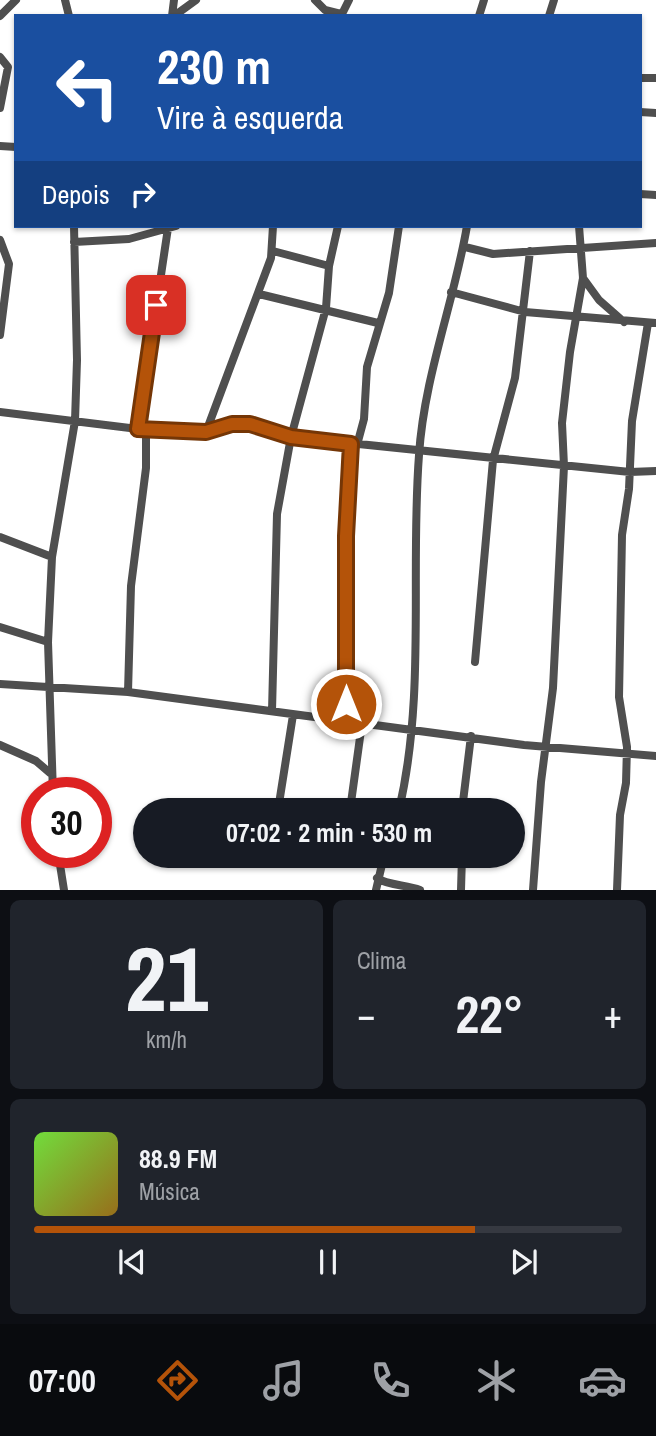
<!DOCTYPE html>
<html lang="pt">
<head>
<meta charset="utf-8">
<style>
	:root { --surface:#171b24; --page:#20242c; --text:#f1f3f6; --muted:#9ea1a6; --line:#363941; --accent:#b45309 }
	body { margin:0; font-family:"Archivo Narrow",sans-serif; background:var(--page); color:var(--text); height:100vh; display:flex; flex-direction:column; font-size:26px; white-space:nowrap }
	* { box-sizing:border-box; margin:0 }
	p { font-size:23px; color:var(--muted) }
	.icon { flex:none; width:38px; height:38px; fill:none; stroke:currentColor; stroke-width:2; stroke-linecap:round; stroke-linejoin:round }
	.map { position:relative; height:890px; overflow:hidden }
	.sheet { display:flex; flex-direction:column; gap:10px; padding:10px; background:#0d0f14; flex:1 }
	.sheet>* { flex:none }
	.top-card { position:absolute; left:14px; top:14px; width:628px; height:214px; border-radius:0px; box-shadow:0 2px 5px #0004; background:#1a4fa0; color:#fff; overflow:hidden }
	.speed { position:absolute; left:21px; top:777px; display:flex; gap:14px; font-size:35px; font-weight:700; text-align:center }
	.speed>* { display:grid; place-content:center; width:91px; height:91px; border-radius:50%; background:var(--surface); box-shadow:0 2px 5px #0004; line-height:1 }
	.speed .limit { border:10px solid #d22; background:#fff; color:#111 }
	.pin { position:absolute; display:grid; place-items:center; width:60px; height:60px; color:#fff; margin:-30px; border-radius:14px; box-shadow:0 4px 10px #0006 }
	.me { position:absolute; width:77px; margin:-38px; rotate:0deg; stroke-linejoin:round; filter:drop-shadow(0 0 5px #0008) }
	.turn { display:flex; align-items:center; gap:24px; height:147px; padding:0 28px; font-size:32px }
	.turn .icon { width:91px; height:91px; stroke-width:2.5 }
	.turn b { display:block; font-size:49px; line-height:60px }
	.then { display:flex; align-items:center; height:66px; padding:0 28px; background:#0003; gap:14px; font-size:26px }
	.big { font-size:52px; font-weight:800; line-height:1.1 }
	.sheet .tile { flex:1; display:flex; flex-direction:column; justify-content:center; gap:10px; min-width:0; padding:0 24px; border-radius:10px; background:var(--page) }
	.sheet .dial { align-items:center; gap:0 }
	.dial b { font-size:91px; line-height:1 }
	.song { display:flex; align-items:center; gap:21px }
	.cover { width:84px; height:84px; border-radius:10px; background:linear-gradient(135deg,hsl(100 70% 55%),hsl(40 70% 35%)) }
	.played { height:7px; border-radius:4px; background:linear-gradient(90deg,var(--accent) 75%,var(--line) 75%) }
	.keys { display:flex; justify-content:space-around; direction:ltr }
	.heat { display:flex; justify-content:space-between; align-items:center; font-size:38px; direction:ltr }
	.sheet .tiles { flex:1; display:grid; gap:10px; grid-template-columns:1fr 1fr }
	.tile:last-child { grid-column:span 2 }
	.trip { position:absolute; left:133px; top:798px; width:392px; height:70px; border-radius:35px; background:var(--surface); box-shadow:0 2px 5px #0004; font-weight:800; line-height:70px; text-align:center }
	.dock { display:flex; height:112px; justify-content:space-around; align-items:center; background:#090b0e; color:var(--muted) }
	.dock .icon { width:49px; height:49px }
	.dock .current { color:var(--accent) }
	.dock b { font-size:32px; color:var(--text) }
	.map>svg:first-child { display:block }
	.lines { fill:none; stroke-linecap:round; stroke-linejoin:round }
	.minor { stroke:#4f4f4f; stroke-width:8 }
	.route-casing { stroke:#753606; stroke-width:18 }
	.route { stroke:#b45309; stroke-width:12 }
</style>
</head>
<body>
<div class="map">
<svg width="656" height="890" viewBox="0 0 656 890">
	<rect width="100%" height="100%" fill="#fff"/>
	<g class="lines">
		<path class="minor" d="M65,0L69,16
			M315,0L325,10L341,14
			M0,16L16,0
			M172,16L174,0
			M174,16L196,0
			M341,16L349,0
			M479,16L484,0
			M549,16L554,0
			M0,57L8,67L0,108
			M640,78H656
			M640,112L656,113
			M0,146L16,147
			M640,194L656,195
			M0,240L9,264L0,335
			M74,242L129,239L176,226
			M465,247L493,254L656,243
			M273,251L329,266
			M583,278L599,300L624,322
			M451,292L525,312L656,323
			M259,294L378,323
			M0,412L146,430L206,432L232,424H250L291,437L630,472L656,471
			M138,429L168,228
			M206,432L271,258L273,226
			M357,445L364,419L367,367L389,293L399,226
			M0,537L52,557
			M0,627L48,642
			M475,662L493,460L515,378L530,251
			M0,684L128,692L524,745L656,756
			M128,692L131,586L146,468V430
			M272,711L277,514L291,437L326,308L329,266L338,226
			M346,720V536L351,444
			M0,745L36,761L50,773
			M53,793L48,642L52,557L75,421L77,360L74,226
			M278,810L293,715
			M350,810L362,723
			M399,810C426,694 410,572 419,455C424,377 454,302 467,226
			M462,810L471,736
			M58,852L64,890
			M377,878C386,885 407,885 420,890
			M376,890L384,856
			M461,890L462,856
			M533,890L541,782L553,688L564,466L562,423L570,352L583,278L579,226
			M617,890L620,815L626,783L627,747L619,697L622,535L629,489L632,421L648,323"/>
	</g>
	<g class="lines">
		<g class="route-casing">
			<path id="route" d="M156,305L138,429L206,432L232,424H250L291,437L351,444L346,536V704"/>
		</g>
		<use href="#route" class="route"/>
	</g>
</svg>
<div class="speed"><div class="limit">30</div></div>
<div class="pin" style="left:156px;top:305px;background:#d93025"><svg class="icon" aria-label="arrive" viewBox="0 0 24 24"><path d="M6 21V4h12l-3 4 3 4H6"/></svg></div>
<svg class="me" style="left:346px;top:704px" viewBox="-20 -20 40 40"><circle r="17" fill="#b45309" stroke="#fff" stroke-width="3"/><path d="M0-11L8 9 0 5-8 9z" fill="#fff"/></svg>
<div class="trip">07:02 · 2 min · 530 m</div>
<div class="top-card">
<div class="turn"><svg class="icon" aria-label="left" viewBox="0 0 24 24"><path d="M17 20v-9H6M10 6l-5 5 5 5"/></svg><div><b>230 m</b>Vire à esquerda</div></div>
<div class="then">Depois<svg class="icon" aria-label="right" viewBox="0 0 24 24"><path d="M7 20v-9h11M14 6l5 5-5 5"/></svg></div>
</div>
</div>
<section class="sheet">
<div class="tiles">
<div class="tile dial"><b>21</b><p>km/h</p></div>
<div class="tile"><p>Clima</p>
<div class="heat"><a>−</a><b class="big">22°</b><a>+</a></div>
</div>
<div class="tile">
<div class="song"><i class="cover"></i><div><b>88.9 FM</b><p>Música</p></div></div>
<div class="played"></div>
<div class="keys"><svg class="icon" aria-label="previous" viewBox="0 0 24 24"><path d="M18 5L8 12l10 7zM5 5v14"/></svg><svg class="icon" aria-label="pause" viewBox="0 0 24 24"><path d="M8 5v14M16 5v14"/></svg><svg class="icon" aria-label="next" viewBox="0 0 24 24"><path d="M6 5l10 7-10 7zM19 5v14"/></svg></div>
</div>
</div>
</section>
<nav class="dock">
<b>07:00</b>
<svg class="icon current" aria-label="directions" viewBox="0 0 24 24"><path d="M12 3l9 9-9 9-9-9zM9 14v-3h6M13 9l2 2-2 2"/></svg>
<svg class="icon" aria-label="music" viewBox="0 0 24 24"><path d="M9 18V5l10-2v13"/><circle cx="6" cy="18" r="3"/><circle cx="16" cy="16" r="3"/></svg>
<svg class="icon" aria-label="phone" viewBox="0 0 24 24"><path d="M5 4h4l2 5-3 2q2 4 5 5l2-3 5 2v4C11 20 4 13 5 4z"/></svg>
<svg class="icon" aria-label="climate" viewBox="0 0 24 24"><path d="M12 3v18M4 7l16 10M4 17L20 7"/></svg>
<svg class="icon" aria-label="car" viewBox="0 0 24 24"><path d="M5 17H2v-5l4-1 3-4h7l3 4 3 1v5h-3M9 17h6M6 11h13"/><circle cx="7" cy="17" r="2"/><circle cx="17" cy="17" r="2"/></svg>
</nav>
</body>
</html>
